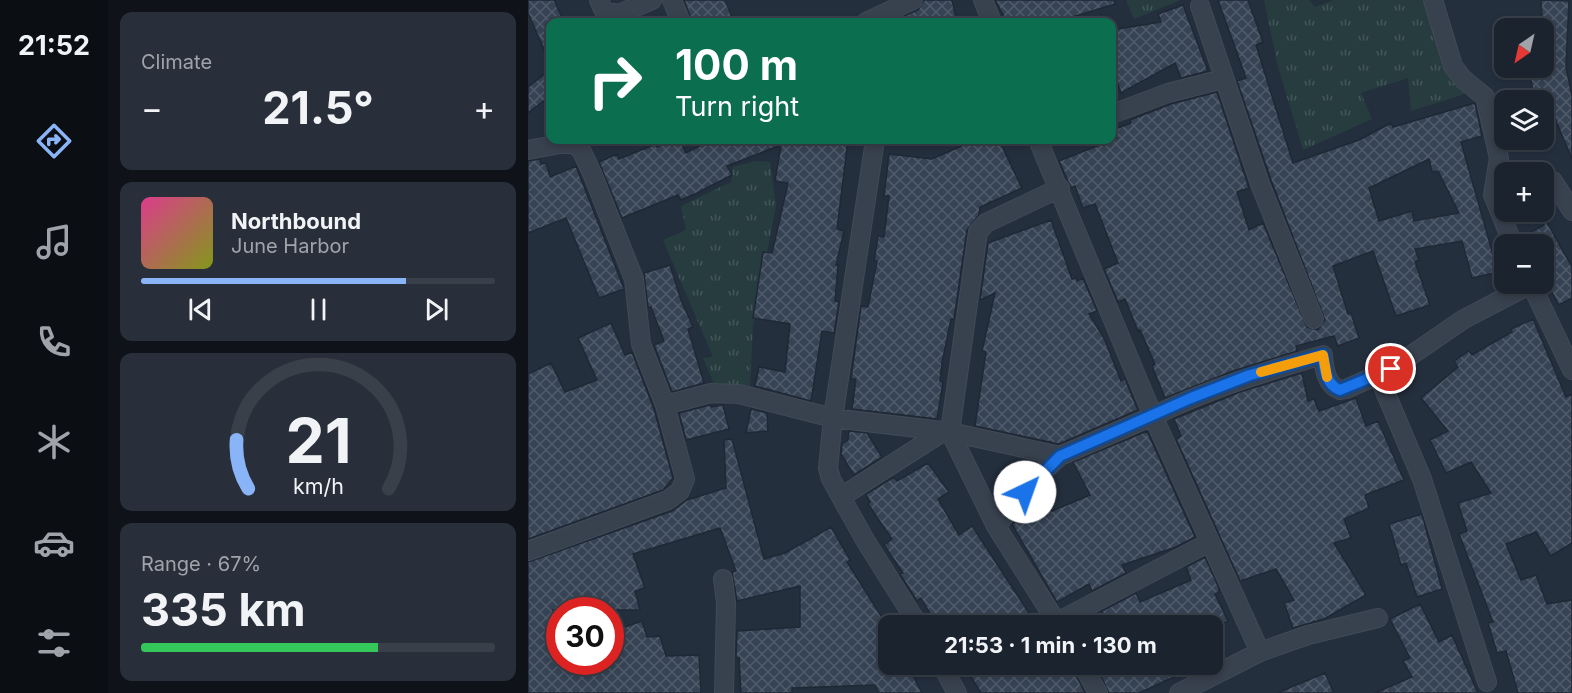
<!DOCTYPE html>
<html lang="en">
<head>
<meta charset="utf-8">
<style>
	:root { --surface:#1b232e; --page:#282f3a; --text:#f1f3f6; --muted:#a0a4aa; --line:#39404a; --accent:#8ab4f8 }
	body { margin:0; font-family:Inter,sans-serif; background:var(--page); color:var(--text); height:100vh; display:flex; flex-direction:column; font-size:22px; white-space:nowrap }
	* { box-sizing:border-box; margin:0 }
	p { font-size:20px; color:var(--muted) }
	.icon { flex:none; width:33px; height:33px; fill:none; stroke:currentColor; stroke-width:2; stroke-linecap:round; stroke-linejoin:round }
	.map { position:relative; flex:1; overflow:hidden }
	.side { display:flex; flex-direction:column; gap:12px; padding:12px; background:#0f1319; width:420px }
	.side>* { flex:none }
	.hud { position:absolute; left:18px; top:18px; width:570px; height:126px; border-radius:12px; box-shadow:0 3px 9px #0003,0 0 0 2px var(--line); background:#0b6e4f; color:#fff; overflow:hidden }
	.needle { width:39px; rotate:214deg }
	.tools { position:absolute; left:966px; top:18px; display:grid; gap:12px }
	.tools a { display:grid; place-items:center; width:60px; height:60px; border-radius:12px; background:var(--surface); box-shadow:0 3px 9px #0003,0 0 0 2px var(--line); font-size:30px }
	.speed { position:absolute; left:18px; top:597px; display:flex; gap:12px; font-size:30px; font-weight:700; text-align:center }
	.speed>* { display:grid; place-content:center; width:78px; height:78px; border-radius:50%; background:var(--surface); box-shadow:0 3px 9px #0003,0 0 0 2px var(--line); line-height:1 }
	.speed .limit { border:9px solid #d22; background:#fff; color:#111 }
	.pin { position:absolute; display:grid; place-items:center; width:51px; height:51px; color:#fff; margin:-26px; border:3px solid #fff; border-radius:50%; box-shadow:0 2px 6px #0007 }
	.me { position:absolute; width:66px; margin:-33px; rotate:42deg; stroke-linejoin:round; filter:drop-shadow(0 0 4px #0008) }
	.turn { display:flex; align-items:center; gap:21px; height:126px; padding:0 30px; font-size:27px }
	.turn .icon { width:78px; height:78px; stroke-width:2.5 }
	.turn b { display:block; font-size:42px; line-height:51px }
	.big { font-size:45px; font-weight:700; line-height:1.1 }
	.side .tile { flex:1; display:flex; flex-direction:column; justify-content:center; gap:9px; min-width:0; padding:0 21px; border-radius:12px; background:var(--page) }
	.side .dial { align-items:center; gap:0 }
	.dial svg { height:156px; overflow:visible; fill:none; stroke:var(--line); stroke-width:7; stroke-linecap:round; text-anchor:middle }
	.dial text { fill:var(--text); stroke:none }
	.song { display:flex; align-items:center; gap:18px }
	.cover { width:72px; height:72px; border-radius:9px; background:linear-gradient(135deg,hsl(330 70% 55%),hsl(70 70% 35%)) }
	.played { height:6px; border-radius:3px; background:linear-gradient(90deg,var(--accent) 75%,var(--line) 75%) }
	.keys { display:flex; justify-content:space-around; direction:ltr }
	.heat { display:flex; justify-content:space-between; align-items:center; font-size:33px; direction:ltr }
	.charge { height:9px; border-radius:4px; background:linear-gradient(90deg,#34c759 67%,var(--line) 0) }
	.trip { position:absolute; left:350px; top:615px; width:345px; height:60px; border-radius:12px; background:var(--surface); box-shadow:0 3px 9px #0003,0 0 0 2px var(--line); font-weight:700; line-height:60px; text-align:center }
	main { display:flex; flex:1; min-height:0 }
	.tab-bar { display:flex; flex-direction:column; width:108px; justify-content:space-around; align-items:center; background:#0b0e12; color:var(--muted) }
	.tab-bar .icon { width:42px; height:42px }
	.tab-bar .selected { color:var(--accent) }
	.tab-bar b { font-size:27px; color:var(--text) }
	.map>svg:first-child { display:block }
	.grass { fill:url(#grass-tufts) }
	.building { fill:url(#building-cross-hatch); stroke:#1f2835; stroke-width:1.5; fill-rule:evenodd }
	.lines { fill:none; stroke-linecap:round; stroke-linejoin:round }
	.minor-casing { stroke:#414a57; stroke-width:20 }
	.minor { stroke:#38414e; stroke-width:18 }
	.route-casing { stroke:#114b97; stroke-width:15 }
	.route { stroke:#1a73e8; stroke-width:10 }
	.slow { stroke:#f59e0b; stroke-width:10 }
</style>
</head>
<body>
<main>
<nav class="tab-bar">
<b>21:52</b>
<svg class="icon selected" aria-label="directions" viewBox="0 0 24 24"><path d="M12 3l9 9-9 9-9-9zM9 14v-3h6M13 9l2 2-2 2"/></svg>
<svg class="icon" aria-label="music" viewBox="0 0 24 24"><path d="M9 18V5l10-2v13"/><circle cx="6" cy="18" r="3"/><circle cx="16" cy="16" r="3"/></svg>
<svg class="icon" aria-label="phone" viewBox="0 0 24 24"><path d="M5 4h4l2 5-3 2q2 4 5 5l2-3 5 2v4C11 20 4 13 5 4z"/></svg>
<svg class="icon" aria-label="climate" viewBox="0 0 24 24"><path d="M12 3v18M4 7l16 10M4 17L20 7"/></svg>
<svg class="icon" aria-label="car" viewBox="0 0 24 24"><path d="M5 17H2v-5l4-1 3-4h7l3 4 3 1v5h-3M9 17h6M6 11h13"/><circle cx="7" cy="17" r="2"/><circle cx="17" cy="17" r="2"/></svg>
<svg class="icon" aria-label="filters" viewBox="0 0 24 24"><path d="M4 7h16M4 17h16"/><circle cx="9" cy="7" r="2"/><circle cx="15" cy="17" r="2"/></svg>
</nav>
<section class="side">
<div class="tile"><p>Climate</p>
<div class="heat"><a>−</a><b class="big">21.5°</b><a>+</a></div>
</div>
<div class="tile">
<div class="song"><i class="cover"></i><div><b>Northbound</b><p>June Harbor</p></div></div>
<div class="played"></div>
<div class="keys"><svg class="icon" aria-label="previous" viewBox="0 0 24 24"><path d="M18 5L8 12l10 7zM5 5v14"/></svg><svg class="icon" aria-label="pause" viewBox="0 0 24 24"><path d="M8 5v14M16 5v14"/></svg><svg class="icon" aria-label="next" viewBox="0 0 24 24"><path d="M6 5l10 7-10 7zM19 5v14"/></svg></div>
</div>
<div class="tile dial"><svg viewBox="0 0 100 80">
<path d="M14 69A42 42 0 1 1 86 69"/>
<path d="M14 69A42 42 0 0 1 8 44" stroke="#8ab4f8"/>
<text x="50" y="56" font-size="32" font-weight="700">21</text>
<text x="50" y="72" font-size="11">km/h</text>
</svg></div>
<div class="tile"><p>Range · 67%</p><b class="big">335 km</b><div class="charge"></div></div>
</section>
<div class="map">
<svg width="1044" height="693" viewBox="0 0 1044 693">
	<defs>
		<pattern id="grass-tufts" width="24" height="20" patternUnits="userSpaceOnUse" patternTransform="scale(1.5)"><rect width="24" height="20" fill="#263c3f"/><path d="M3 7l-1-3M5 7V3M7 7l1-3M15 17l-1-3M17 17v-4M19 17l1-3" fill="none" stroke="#435659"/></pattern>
		<pattern id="building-cross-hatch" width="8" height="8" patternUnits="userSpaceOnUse" patternTransform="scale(1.5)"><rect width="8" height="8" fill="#364354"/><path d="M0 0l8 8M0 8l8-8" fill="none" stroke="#515c6b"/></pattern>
	</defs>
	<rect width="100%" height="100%" fill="#242f3e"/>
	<path class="grass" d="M598,0H653L606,19Z
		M736,0H781L787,7L806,0H898L937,94L883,111L880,78L833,93L844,119L775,150L750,67Z
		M228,161L242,162L248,206L225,326L222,388H188L175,358L185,357L135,240L158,230L153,206L203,182L205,167Z"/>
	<path class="building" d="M0,0H26L36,22H22V63L0,13Z
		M156,0H197L206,22H164Z
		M396,0H424L429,22H363L390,10Z
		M467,0H586L587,4L528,22H479Z
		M690,0H720L735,42L728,45L765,163L831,140L863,123L865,127L947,103L954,136L933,142L970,272L944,278L934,241L887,249L891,260L887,262L902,305L868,316L845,251L805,266L820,314L823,313L831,338L810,346L806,336L768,346L769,351L705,371L637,398L624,366L627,364L612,330L610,331L597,299L590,302L576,269L590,263L567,204L555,208L547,186L543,188L531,161L589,138L585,130L603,123L602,120L643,104L689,92L721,188L709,192L721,230L735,223L779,327L790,330L797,320L743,180L709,81L718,78ZM901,159L904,172L910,171L931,213L886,221L884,211L851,221L841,188Z
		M1013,0L1041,1L1038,67L1044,96V159L1017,95L1006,97L1001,71L1016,68Z
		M655,5L680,71L653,78L647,63L593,93L584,66V30L633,22L630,14Z
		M22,70V96L0,113V87Z
		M146,140H152L158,153L183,140H320L309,229L316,231L308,265H310L307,301L311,302L306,333L294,331L283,401L227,386L231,367L257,372L262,324L225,318L235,252L244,253L260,183L247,181L253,145L199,166L204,175L169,193L153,200L150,195L94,218L71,162L89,154L91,159L128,144L129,147Z
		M447,140H471L494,188L452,207L451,215L439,230L426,319H423L414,363L412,381L415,382L409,419L324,409L328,379H323L333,306L340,307L349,261H346L350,236L356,237L361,196H356L361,154L404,159Z
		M12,159L13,164L18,163L22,177L48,166L96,289L71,298L38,218L0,233V161Z
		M1016,217L1044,267V298L1031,305L1016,278V244H996L994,237L1016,225Z
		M523,220L544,279L548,278L549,281L555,278L569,311L561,314L576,338L593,381L597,379L610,410L531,444L447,426L458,352L454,351L467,293L452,300L460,243Z
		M142,265L153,300L165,327L160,329L176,383L144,392L126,345L136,341L123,307L120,308L116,273Z
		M1005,319L1038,397L1044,394V543L1023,556L1008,532L978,544L993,580L1008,575L1019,604L1044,600V693H990L978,651L969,653L960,623L965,622L931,534L939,531L930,503L963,493L943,462L918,473L902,440L920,431L893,398L930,367L926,361L941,351L944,355L984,332L983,329Z
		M83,323L97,355L104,352L126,409L145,478L135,490L0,539V374L23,363L37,392L69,380L50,338Z
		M774,373L780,401L786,399L791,411L828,398L838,426L850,421L876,480L837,495L841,508L816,519L823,538L806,543L838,595L796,619L765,628L756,603L766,600L748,569L712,581L648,439L653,436L646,419L712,392Z
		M182,405L183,407L195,405L201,429L158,440L151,413Z
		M223,409L239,413L240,431L218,433Z
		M321,431L339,433L354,457L326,475L313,454L314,444L320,440Z
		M619,431L667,537L648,547L594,565L598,573L564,591L561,584L529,602L484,524L520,504L524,511L562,495L545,462Z
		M204,439L236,559L257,553L303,527L322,560L319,562L360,627V664H379L394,693H351L347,685L264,688V693H213L211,658H208L209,631L272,627V586L209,601L204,572L208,571L192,528L105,554L117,588L107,591L112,610H25L32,630V662H82V632L114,621L119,637L132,636L138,656L171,655L173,693H0V562L144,511L159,500L198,488L196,440Z
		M400,463L421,492L410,499L431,535L444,526L503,616L501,618L505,626H409L393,598L389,601L372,574L375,573L356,545L364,539L340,504L342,502L338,494L366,477L369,481Z
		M894,514L914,589L889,597L878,563L873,565L861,524Z
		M677,557L691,588V592L687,594L700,621L685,629L684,626H581L574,611L608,593L612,602L663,580L658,567Z
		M892,604L911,642L924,635L950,693H847L884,677L875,661L882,658L862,619Z
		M435,664H543L557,693H453Z
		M567,664H674L611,693H581Z
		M797,673L806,693H749Z"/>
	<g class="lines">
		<g class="minor-casing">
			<path id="minor" d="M71,0L76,11L91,14L124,0
				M144,0L153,22
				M455,0L464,22
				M905,0L925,66L935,79L957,97L971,158L965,195L985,244
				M672,6L732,184L786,319
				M338,22L385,0
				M584,114L640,93L695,79
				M347,140L305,418L300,468L303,479L337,540L391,626
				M510,140L625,416C680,389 736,372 795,355C796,368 798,385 812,390L818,389L863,369L936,319L1003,284
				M0,150L32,144H47L54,152L64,173L106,279L113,344L137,405L157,479L152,491L140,500L0,551
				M1025,181L1044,211
				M1003,284L1044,370
				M850,375L894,479L959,682
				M137,405L183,393L211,394L305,418L422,432L468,526L531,626
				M532,456L625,416L732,652L651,693
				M313,497L413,433
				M468,526L511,475L532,456L422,432L450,232L458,223L532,188
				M195,579L198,603L196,693
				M529,622L680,543
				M732,652L780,635L850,618
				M413,664L429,693
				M554,664L570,693"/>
		</g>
		<use href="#minor" class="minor"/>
	</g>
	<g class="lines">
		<g class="route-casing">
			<path id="route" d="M497,492L532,456L663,398L722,375L795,355C796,368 798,385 812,390L863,369"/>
		</g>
		<use href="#route" class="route"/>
		<path class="slow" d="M733,372L795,355L799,377"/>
	</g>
</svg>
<div class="tools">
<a><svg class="needle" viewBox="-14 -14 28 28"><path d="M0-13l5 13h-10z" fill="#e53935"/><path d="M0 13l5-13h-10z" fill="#a0a4aa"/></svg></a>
<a><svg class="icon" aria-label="layers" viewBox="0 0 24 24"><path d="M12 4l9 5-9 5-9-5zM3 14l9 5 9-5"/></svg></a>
<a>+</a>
<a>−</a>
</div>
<div class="speed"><div class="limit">30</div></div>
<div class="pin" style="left:863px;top:369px;background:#d93025"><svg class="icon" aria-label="arrive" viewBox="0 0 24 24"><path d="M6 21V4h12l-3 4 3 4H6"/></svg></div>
<svg class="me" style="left:497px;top:492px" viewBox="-20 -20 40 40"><circle r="19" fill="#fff"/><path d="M0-13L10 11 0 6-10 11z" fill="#1a73e8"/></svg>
<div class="trip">21:53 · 1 min · 130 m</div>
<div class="hud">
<div class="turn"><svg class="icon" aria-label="right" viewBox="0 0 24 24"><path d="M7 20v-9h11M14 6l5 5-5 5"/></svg><div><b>100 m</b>Turn right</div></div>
</div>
</div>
</main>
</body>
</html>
